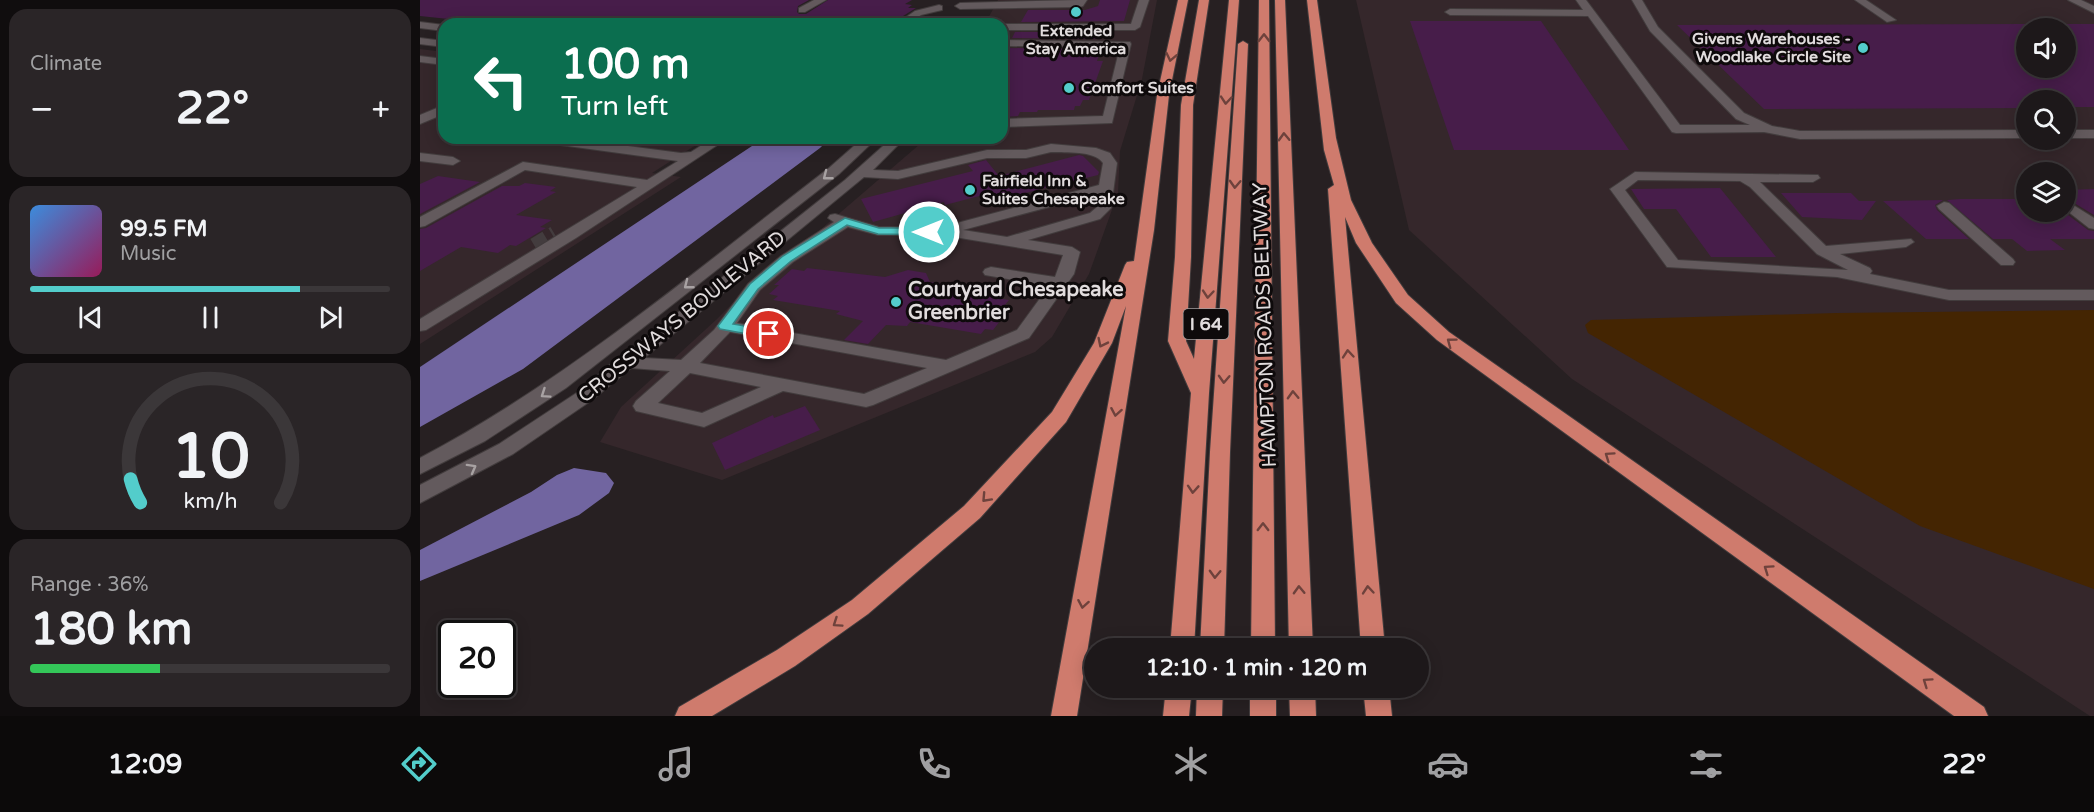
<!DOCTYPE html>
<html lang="en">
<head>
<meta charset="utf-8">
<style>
	:root { --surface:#1d181a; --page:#2a2527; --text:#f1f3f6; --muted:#a0a0a2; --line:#3b3739; --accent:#53cdcb }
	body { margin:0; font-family:"Varela Round",sans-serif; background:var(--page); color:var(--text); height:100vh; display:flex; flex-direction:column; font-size:22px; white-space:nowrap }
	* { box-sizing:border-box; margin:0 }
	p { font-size:20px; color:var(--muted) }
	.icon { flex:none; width:33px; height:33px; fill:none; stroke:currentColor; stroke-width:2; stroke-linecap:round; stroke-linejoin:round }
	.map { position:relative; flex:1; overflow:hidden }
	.side { display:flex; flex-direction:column; gap:9px; padding:9px; background:#100d0e; width:420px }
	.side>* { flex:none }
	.guide { position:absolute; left:18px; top:18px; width:570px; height:126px; border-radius:18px; box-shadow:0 3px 15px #0003,0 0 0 2px var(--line); background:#0b6e4f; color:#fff; overflow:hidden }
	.controls { position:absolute; left:1596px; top:18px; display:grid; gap:12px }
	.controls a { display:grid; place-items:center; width:60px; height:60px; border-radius:50%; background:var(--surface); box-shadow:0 3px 15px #0003,0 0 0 2px var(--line); font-size:30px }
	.speed { position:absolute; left:18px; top:620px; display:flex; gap:12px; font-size:30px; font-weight:700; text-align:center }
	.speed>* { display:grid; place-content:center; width:78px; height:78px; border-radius:50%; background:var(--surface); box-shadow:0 3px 15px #0003,0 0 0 2px var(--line); line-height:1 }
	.speed .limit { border:3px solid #111; border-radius:9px; background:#fff; color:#111 }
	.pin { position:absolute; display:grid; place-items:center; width:51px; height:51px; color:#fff; margin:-26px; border:3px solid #fff; border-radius:50%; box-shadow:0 2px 6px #0007 }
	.me { position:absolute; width:66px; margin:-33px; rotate:270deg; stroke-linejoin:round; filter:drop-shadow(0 0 4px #0008) }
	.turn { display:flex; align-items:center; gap:21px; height:126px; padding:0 24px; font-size:27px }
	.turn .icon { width:78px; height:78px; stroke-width:2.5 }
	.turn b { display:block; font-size:42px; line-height:51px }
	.big { font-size:45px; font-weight:800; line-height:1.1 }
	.side .tile { flex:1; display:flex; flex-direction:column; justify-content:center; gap:9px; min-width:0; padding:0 21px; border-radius:18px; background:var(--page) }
	.side .dial { align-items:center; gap:0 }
	.dial svg { height:156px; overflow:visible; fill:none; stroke:var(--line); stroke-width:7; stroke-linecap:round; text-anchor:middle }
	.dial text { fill:var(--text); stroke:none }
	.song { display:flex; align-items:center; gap:18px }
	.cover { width:72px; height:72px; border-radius:9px; background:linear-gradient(135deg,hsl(210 70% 55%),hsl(330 70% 35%)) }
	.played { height:6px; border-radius:3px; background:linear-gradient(90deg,var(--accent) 75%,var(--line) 75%) }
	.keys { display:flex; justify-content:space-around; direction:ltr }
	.heat { display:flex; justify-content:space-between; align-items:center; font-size:33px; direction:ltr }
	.charge { height:9px; border-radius:4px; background:linear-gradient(90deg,#34c759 36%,var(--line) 0) }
	.trip { position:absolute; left:664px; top:638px; width:345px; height:60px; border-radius:30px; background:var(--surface); box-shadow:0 3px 15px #0003,0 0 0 2px var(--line); font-weight:800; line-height:60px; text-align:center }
	.menu { display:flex; height:96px; justify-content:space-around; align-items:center; background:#0c0a0a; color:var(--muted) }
	.menu .icon { width:42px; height:42px }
	.menu .on { color:var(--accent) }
	.menu b { font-size:27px; color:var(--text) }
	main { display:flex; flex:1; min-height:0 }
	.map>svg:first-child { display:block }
	.built { fill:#35272b; fill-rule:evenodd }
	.green { fill:#442502 }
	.water { fill:#7165a0 }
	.building { fill:#471d4a }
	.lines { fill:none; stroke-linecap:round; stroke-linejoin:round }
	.minor-tunnel { stroke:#433c3e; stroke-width:14; stroke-dasharray:14 7; stroke-linecap:butt }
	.minor-casing { stroke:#423c3d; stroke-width:2 }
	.highway-casing { stroke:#423c3d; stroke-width:2 }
	.minor { fill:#635a5d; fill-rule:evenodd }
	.highway { fill:#cf7b6d; fill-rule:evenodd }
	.oneway { stroke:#6e423c }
	.oneway2 { stroke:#a8a2a3 }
	.route { fill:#53cdcb; stroke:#368584; stroke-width:1.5 }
	.poi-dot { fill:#53cdcb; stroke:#0e0a0b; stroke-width:2 }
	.labels { text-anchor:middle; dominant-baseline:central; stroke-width:6; stroke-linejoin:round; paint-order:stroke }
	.far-poi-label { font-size:16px; font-weight:bold; fill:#e1dcdd; stroke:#0e0a0b; text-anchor:start }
	.shield { fill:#0e0a0b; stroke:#a29d9e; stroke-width:1.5 }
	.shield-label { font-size:18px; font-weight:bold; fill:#e1dcdd }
	.poi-label { font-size:20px; font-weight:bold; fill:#e1dcdd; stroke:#0e0a0b; text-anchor:start }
	.street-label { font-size:20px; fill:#e1dcdd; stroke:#0e0a0b }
</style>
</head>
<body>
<main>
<section class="side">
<div class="tile"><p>Climate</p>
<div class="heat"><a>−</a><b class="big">22°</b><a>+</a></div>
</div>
<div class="tile">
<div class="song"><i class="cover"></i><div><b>99.5 FM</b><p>Music</p></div></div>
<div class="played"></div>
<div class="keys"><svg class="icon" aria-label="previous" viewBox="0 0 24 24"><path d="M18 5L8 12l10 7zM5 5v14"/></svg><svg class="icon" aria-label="pause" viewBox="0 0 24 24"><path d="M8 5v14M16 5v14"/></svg><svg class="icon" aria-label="next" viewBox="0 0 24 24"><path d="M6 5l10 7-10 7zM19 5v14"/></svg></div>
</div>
<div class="tile dial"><svg viewBox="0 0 100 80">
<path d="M14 69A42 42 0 1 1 86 69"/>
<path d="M14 69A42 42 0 0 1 9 57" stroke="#53cdcb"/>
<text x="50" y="56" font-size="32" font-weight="700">10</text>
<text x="50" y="72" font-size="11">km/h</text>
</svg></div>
<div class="tile"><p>Range · 36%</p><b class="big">180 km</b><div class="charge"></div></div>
</section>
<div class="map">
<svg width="1674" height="716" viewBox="0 0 1674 716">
	<rect width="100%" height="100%" fill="#272022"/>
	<path class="built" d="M578,0H737L722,79L700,151L698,193L669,274L632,337L615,352L302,480L180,442L201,407L297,319L352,264L393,236L507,138H582V24H565Z
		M936,0H1674V716H1670L1152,379L989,230ZM1606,28H1646V68H1606ZM1606,100H1646V140H1606ZM1606,172H1646V212H1606Z
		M0,49L24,52V138H287L232,173L261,177L0,344Z"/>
	<path class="green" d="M1674,310V589L1500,526L1168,333L1165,325L1171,320L1417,313Z"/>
	<path class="water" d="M344,138H410L400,148L103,369L0,427V367Z
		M154,468L186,473L194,483L189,493L159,515L0,581V550L111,492L137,475Z"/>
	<path class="building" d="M0,0H389L378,6L377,12L379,14H386L408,0H492L485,4L492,5L488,8H496L470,24H76L0,16Z
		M680,0H710L704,21L601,22L608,10H665L678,6Z
		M990,21H1121L1209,150H1034Z
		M1606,24V68H1646V24H1674V107H1646V100H1606V108L1344,109L1257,25Z
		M595,32H683L680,39L592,38Z
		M586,48L676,49L674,55H679L677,61H683L669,100H663L660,106H655L654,110H618L617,112H600L598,116L582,117V54Z
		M659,155L663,156L679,172L678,175L573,201L567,194L525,205L524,202L453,222L441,199L553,171L548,165L566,160L579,176Z
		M18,176L60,182L0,214V184Z
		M105,183L136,187L130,191L136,192L96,215L132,220L120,227L126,228L96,246L90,245L78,253L41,247L0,271V229L6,228L82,186H99Z
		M1300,188L1356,257H1291L1256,209H1224L1211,189Z
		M1674,189V215L1651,201L1646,202V190Z
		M1361,193H1431L1439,201H1456L1442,220L1382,217Z
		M1540,199H1606V212H1644L1668,230L1674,231V239H1630L1645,250L1607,251L1592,239H1573L1527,200Z
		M1523,200L1515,205L1517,210L1549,239H1506L1463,201Z
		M387,268L465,277L488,270L506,273L510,282L551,288L549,294L589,300L584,306L591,307L573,330L565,329L561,334L490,322L487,326L466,325L448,344L424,340L443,321L416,314L420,311L353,300L358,296L349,294L359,285H354L372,269L384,271Z
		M385,406L400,430L305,470L292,443L353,415L354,418Z"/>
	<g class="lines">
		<path class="minor-tunnel" d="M114,245L134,233"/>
		<g class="minor-casing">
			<path id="minor" d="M394,0H406L385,12H379V8Z
				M657,0H667L663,6L660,7L540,9L535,6L540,3Z
				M719,0H729L720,27L715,30H582V24H711Z
				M1156,0H1166L1260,125H1330L1316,119L1230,31L1212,0H1222L1238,27L1324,113L1352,126L1380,131L1606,130V138L1380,139L1344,132L1256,133L1252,132L1168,16L1030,15L1025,12L1030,9L1163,10Z
				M1435,0H1446L1476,20L1467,22Z
				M1648,0H1661L1674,6V13Z
				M519,5L522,6V10L501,15L488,24H476L495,11Z
				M0,22L24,25V31L0,28Z
				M0,38L24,41V47L0,44Z
				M582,40L710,42L711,44L692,123L582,127V119L683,116L700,47L582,46Z
				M0,56L24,59V65L0,62Z
				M24,105V114L0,124V115Z
				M1646,130H1674V138H1646Z
				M112,138H147L261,153L271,152L293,138H308L156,238L6,330L0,331V319L217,187L105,170L5,226L0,227V217L103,162L227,180L258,161L118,142Z
				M443,138H457L419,174L146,388L65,441L0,474V458C148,380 277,269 409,168Z
				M472,138H485L453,170L478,171L567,150H606L631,144L676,148L690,153L697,163L691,208L680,219L608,240L652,247L660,252L654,274L609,338L453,405L446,407L363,391L284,427L216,411L213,406L216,401L250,371L211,368L172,400L93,454L0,503V485L79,444L158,392L198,358L202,357L425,180ZM631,152C646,153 674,150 683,163L679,185L522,227H459L415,214L410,215L408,218L414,222L361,256L328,284L294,330L261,360L224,358L444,177L478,179L567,158H606ZM678,194L677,207L670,213L587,237L543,230ZM428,227L458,235H522L643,255L635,277L571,267L565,269L563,272L565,275L629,286L597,330L526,360L317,323L340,290L373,262ZM310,332L507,368L444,394L280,363ZM270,373L341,387L282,413L238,403Z
				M0,153L33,157L40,161L33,165L0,161Z
				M1215,172L1398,175L1400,178L1393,182H1340L1406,246L1491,239L1494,242L1486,247L1420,254L1450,268L1452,271L1450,274L1529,290H1674V300H1529L1417,277L1247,267L1190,189ZM1218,180L1320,181L1330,187L1397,254L1428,270L1258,260L1205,190Z
				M1524,202L1529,203L1593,259L1595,262L1593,265H1581L1519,209L1517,206Z
				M1650,203L1674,218V229L1669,228L1646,210V204Z"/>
		</g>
		<g class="highway-casing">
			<path id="highway" d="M758,0H768L749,95L734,230L657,716H631L706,306L692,343L646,422L560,518L448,614L375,666L292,716H255L259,707L357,650L432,600L544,506L632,412L674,343L705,265L707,262L714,261L737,95Z
				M779,0H789L773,105L771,257L766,341L774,359L809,0H819L789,393L774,648H750L771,393L748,341L755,257L761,105Z
				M839,0H849L855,648H831Z
				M855,0H865L893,648H869Z
				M887,0H897L916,138L931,200L952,243L988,295L1029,332L1564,707L1568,716H1534L1017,340L976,303L936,243L925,217L965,648H941L908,189L914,185L904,150Z
				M823,41L828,44L810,452L804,648H780L790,452L818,44Z
				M746,687H772L769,716H743Z
				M777,687H803L802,716H776Z
				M830,687H856V716H830Z
				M869,687H895L896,716H870Z
				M943,687H969L972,716H946Z"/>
		</g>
		<use href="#minor" class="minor"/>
		<use href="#highway" class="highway"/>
	</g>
	<defs><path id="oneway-chevron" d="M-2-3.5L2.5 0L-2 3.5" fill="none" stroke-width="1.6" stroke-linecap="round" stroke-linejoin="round" transform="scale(1.5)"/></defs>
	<g class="oneway">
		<use href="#oneway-chevron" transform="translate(844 38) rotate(-90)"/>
		<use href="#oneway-chevron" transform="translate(751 57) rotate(102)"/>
		<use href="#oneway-chevron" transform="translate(806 100) rotate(95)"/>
		<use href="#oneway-chevron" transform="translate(864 137) rotate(-92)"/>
		<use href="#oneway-chevron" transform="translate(815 184) rotate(93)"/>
		<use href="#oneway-chevron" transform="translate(788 294) rotate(95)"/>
		<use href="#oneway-chevron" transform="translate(1031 342) rotate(-143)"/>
		<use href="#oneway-chevron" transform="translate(682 343) rotate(116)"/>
		<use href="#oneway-chevron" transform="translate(928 354) rotate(-95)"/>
		<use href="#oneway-chevron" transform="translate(804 379) rotate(93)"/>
		<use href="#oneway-chevron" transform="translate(873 395) rotate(-92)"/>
		<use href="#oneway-chevron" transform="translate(696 412) rotate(100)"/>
		<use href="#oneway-chevron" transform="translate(1189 456) rotate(-145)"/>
		<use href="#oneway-chevron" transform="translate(773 489) rotate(94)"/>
		<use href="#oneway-chevron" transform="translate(566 498) rotate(133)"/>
		<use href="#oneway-chevron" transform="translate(843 527) rotate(-90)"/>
		<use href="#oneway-chevron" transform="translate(1348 569) rotate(-145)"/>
		<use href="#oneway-chevron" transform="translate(795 574) rotate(92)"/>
		<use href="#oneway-chevron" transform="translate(879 590) rotate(-92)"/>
		<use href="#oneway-chevron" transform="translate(948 590) rotate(-95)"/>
		<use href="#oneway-chevron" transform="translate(663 604) rotate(100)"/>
		<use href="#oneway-chevron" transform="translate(417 623) rotate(146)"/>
		<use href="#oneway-chevron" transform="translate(1507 682) rotate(-145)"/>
	</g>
	<g class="oneway2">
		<use href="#oneway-chevron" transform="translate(407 176) rotate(142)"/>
		<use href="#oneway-chevron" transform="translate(268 285) rotate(142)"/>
		<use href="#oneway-chevron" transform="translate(125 394) rotate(146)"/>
		<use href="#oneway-chevron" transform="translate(52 468) rotate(-29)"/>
	</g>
	<path class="route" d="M425,218L459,228H509L515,232L509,235L458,234L427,225L371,261L338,289L313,324L354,331L356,334L354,337L349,338L300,329L298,326L330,284L363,256Z"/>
	<g class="poi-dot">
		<circle cx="656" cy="12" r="6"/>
		<circle cx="1443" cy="48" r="6"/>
		<circle cx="649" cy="88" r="6"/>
		<circle cx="550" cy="190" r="6"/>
		<circle cx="476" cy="302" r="6"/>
	</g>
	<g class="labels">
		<g class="far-poi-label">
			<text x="656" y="31" text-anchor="middle">Extended<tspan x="656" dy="18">Stay America</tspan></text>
			<text x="1431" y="39" text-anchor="end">Givens Warehouses -<tspan x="1431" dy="18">Woodlake Circle Site</tspan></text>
			<text x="661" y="88">Comfort Suites</text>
			<text x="562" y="181">Fairfield Inn &amp;<tspan x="562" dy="18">Suites Chesapeake</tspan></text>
		</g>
		<rect class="shield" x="763.5" y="309" width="45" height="30" rx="4.5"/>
		<g class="shield-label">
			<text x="786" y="324">I 64</text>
		</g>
		<g class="poi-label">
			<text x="488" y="290">Courtyard Chesapeake<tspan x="488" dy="23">Greenbrier</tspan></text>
		</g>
		<g class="street-label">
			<text transform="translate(262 317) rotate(-39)">CROSSWAYS BOULEVARD</text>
			<text transform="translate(845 325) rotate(-92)">HAMPTON ROADS BELTWAY</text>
		</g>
	</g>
</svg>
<div class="controls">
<a><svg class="icon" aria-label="sound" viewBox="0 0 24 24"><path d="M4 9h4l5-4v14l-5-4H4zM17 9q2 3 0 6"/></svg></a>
<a><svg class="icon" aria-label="search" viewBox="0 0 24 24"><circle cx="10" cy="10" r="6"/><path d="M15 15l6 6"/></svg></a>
<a><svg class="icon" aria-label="layers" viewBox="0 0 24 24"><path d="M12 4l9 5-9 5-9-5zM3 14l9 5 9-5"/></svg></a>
</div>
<div class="speed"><div class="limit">20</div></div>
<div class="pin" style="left:349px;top:334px;background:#d93025"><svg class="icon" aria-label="arrive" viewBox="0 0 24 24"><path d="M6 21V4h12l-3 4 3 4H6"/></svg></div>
<svg class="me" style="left:509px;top:232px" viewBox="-20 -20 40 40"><circle r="17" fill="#53cdcb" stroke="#fff" stroke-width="3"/><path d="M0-11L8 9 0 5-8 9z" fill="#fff"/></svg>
<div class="trip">12:10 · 1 min · 120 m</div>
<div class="guide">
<div class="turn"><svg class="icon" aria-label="left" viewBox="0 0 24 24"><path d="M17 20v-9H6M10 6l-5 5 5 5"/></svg><div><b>100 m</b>Turn left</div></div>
</div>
</div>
</main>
<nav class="menu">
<b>12:09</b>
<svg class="icon on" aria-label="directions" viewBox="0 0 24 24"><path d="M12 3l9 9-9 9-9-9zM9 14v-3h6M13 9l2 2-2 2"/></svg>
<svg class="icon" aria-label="music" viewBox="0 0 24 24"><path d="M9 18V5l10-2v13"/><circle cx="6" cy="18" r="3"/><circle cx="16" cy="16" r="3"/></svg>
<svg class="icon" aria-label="phone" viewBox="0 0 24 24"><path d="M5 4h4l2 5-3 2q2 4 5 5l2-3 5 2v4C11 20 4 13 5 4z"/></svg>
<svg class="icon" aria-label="climate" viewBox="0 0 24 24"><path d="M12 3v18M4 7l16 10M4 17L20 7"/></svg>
<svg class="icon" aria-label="car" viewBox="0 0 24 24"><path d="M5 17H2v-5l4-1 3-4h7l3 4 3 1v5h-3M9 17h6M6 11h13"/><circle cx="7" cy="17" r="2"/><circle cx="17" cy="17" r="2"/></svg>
<svg class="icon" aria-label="filters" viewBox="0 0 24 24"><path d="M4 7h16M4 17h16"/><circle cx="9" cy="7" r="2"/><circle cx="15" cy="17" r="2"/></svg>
<b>22°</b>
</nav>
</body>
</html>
